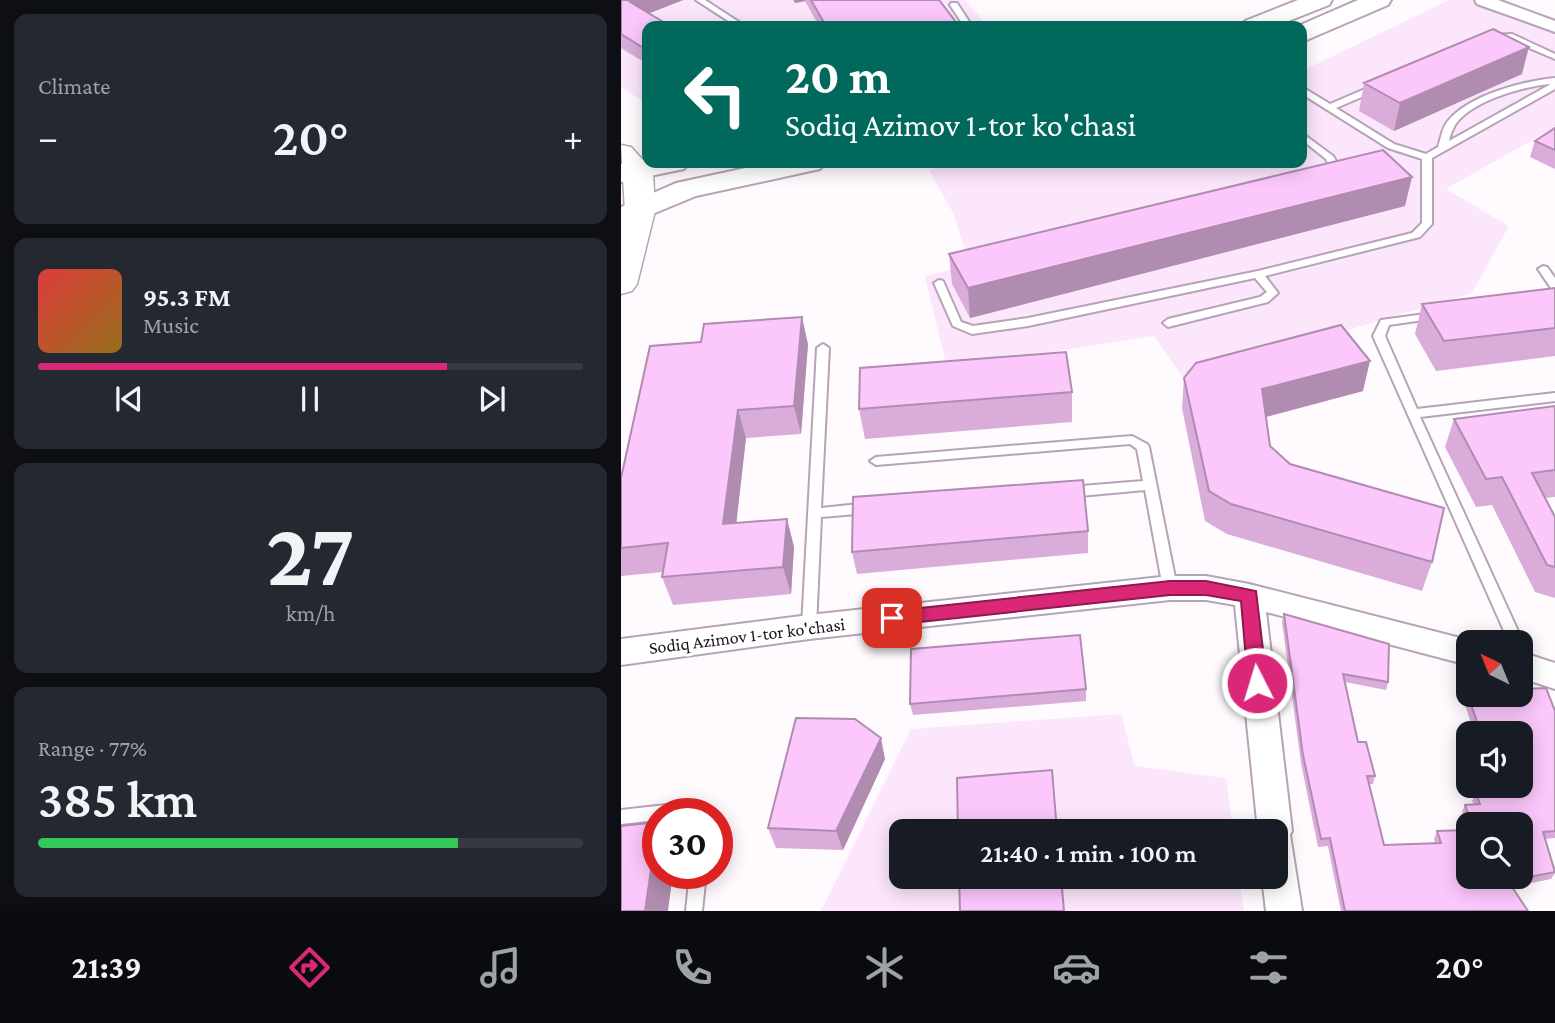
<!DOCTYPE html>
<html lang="en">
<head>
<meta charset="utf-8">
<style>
	:root { --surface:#171b24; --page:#242831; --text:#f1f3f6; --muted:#9ea1a6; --line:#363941; --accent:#db2777 }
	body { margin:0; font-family:"Crimson Pro",serif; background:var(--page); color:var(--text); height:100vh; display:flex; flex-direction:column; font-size:26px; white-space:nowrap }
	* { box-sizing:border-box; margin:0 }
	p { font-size:23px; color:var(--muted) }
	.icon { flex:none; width:38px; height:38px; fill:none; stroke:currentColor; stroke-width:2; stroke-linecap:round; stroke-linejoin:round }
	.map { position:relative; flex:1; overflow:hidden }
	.side { display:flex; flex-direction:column; gap:14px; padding:14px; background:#0d0f14; width:621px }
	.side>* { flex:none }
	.top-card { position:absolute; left:21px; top:21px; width:665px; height:147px; border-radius:14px; box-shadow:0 4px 18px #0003; background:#00695c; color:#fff; overflow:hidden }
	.needle { width:46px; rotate:317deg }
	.tools { position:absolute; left:835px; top:630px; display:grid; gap:14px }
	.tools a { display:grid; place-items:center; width:77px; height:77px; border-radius:14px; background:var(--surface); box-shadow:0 4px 18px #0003; font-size:35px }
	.speed { position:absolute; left:21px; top:798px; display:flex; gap:14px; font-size:35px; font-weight:700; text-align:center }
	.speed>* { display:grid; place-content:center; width:91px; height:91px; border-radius:50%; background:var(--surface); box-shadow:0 4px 18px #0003; line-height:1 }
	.speed .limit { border:10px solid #d22; background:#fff; color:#111 }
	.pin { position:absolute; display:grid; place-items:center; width:60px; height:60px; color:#fff; margin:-30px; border-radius:14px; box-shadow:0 4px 10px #0006 }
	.me { position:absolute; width:77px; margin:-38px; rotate:355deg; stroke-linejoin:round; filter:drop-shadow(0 0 5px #0008) }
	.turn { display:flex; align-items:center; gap:24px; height:147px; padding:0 28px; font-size:32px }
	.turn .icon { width:91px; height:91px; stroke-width:2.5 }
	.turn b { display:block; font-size:49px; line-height:60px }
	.big { font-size:52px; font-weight:600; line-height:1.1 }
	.side .tile { flex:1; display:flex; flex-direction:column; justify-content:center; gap:10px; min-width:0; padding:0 24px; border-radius:14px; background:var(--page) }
	.side .dial { align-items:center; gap:0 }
	.dial b { font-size:91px; line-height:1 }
	.song { display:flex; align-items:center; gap:21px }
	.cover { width:84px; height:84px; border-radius:10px; background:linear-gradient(135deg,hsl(0 70% 55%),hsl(40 70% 35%)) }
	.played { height:7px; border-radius:4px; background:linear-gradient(90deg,var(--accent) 75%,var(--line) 75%) }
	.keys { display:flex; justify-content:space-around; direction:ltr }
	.heat { display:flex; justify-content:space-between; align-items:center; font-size:38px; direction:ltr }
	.charge { height:10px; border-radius:5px; background:linear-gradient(90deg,#34c759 77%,var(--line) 0) }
	.trip { position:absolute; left:268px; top:819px; width:399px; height:70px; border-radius:14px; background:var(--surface); box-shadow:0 4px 18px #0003; font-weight:600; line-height:70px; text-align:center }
	.dock { display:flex; height:112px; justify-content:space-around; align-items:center; background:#090b0e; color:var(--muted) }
	.dock .icon { width:49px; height:49px }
	.dock .current { color:var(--accent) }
	.dock b { font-size:32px; color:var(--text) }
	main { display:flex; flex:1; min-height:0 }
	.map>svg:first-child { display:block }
	.built { fill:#fce6fc }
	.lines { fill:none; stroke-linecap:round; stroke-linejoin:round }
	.lane-casing { stroke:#b7a3b7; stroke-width:4 }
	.street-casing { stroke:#b7a3b7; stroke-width:4 }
	.secondary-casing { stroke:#b7a3b7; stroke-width:3 }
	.primary-casing { stroke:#b7a3b7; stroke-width:4 }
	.lane { fill:#fff; fill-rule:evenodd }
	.street { fill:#fff; fill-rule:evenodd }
	.secondary { fill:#fff; fill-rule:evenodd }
	.primary { fill:#fff; fill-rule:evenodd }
	.wall { fill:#d9acd9 }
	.shaded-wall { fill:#b08cb0 }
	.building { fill:#fcc8fc; stroke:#b08cb0; stroke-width:2 }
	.route { fill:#db2777; stroke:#8e194d; stroke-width:2 }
	.labels { text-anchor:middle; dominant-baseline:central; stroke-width:6; stroke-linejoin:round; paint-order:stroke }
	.street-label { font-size:18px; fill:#191218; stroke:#fff }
</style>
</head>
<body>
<main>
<section class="side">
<div class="tile"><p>Climate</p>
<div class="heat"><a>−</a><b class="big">20°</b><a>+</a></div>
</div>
<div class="tile">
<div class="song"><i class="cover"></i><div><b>95.3 FM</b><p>Music</p></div></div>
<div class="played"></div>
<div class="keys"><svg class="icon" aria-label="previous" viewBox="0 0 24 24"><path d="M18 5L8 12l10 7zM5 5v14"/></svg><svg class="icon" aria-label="pause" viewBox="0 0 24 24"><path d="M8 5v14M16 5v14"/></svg><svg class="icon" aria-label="next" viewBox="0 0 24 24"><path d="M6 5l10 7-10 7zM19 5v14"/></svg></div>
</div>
<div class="tile dial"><b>27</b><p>km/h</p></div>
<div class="tile"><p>Range · 77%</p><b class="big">385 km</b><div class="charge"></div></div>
</section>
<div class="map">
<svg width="934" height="911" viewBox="0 0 934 911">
	<rect width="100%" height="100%" fill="#fefafe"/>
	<path class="built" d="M0,0H344L366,26H26V104L0,87Z
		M828,0H851L934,32V127L825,189L888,226L851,293L563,379L533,336L326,368L304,276L349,265L332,213L308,170L338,163H681V71Z
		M500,714L514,766L605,778L612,831H280V877H618L623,911H200L290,729Z"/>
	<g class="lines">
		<g class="lane-casing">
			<path id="lane" d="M75,0H84L124,26H115Z
				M330,3H336L351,26H343L329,5Z
				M891,34L934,54V59L887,39H870L866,37L870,35Z
				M934,78V89L811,158V224L799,237L644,276L657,293L647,302L547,327L542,323L547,319L639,297L646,292L634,278L407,326L351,334L332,326L313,283L318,280L322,281L340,322L352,326L407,318L637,271L791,233L801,223V159L767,148L681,94V87L709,104L751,86H757V90L715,108L773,144L805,154L817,147C820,138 821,128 827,121C848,95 902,81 934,78ZM930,84L828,141C829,136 831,130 834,125C850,101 903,86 930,84Z
				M681,133L712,156L717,164L711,170L698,172V168L707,164L705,159L681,140Z
				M922,266L926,267L934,278V289L930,288L917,269Z
				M812,313L816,314L817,316L816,318L768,325L764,336L796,409L934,393V401L799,417L902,642L900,646V642H888L752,336L760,320Z
				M202,344L208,348L200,508L248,503L253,505L254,508L253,511L248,513L200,517L195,627L193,631L188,633L183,631L181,627L196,348Z
				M511,436L526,444L528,447L556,588L554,592L549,593L544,592L542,588L524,490L448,497L444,495L442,492L444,489L448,487L522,481L516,449L509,444L255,465L249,461L255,457Z
				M54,804L82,809L84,814H37V820L0,824V810Z
				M69,873H85L81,911H65Z"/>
		</g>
		<g class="street-casing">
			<path id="street" d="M854,0H877L934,21V32L856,4Z
				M549,576H585L628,584L855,642H847V665L645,612L671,831L669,835L681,911H645L641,877H654V831H637L614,605L585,600H549L188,639L0,665V639L188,615Z
				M900,652L934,663V689L900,678Z"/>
		</g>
		<g class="secondary-casing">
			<path id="secondary" d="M0,145L10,147L32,171L34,211L16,284L11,291L0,294V226L4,211Z"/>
		</g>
		<g class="primary-casing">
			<path id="primary" d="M677,0H711L708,5L655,26H620L624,21Z
				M737,0H770L767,5L681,42V26H677Z
				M26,159V163H68L63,169L0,182V164Z
				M148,163H204L199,169L75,196L0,227V207L55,183Z"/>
		</g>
		<use href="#lane" class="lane"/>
		<use href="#street" class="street"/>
		<use href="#secondary" class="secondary"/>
		<use href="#primary" class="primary"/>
	</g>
	<path class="wall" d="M0,0H62L28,13L26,26V64L0,48Z
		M172,0H318L338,26H198L184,1L174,3Z
		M901,74L773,131L738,111L743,83Z
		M934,128V169L909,157L914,141Z
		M784,206L349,318L331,284L328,254Z
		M934,288V356L815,371L794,334L801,304Z
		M187,344L180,434L125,438L115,523L166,519L173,547L170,594L52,605L41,577L42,572L0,576V478Z
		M563,378L742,391L645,417L649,446L669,464L811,562L801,591L606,534L584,521L561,408Z
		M451,392V422L244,439L238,409Z
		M934,406V497L924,498L934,518V598L914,592L871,505L855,507L824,447L833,419Z
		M467,531V553L236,574L231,552Z
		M663,614L767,682L765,690L724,682L737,742L754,776L752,784H748L763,845L814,843L813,839L816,831L847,830L900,824H847V830L841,812L844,805L853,804L851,801L855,793L873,791L871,786H900V733H853L843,701L846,693L934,711V838L924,839L934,869V873L930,879L891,887L907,911H720L707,846L697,847L680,763L661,622Z
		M465,689V701L292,715L289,704Z
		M264,759L222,850L155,848L147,828Z"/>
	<path class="shaded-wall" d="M14,0H62L14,19L9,2Z
		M173,0H184V1L174,3Z
		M908,47L901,74L773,131L779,103Z
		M791,177L784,206L349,318L347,288Z
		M181,317L187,344L180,434L173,406Z
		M749,361L742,391L637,419L641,389Z
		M117,410L125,438L112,552L102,524Z
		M166,519L173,547L170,594L162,567Z
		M260,738L264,759L222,850L215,831Z
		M37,823V873H52L47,911H24Z"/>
	<path class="building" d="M0,0H14L9,2L49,26H26V50L0,34Z
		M190,0H318L338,26H205Z
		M872,29L908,47L779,103L743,83Z
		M934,128V150L914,141Z
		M762,150L791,177L347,288L328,254Z
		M934,288V328L823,341L801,304Z
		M181,317L173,406L117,410L102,524L166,519L162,567L41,577L47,543L0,548V478L29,346L80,342L83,324Z
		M720,325L749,361L641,389L649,446L669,464L823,508L811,562L610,504L588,491L563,378L575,363Z
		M445,352L451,392L238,409L239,368Z
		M934,406V470L911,473L934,517V567L926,565L881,477L865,479L833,419Z
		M462,480L467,531L231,552L232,497Z
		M663,614L768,644L767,682L722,674L737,742H745L754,776H746L763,845L820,843L816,831L847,830V877H900V824H851L844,805L859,804L855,793L879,790L877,786H900V733H860L846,693H847V695H900V689L925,688L934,711V831L922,832L934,872L887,881L907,911H724L709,838L700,839L682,755Z
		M459,635L465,689L289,704L290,649Z
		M175,718L234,719L260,738L215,831L147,828Z
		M431,770L436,831H337L336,778Z
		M37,822L24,911H0V826Z
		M338,877H440L443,911H339Z"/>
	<path class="route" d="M549,581H585L635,591L646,683L643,689L636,691L630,689L627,683L620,601L585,595H549L271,625L265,623L262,618L265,613L271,611Z"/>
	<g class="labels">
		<g class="street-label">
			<text transform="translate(126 636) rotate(-7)">Sodiq Azimov 1-tor ko'chasi</text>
		</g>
	</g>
</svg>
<div class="tools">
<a><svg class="needle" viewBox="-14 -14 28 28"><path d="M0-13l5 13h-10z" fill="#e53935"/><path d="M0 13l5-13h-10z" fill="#9ea1a6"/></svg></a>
<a><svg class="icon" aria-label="sound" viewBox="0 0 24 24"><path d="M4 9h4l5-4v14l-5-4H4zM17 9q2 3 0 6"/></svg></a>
<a><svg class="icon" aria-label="search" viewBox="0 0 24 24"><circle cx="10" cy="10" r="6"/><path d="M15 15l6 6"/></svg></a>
</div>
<div class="speed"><div class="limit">30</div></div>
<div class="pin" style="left:271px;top:618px;background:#d93025"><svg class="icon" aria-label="arrive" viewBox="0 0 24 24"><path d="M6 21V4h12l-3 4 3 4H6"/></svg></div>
<svg class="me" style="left:636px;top:683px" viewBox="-20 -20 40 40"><circle r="17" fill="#db2777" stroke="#fff" stroke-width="3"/><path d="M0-11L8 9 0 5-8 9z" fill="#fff"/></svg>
<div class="trip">21:40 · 1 min · 100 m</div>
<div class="top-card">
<div class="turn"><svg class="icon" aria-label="left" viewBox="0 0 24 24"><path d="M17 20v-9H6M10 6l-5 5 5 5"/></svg><div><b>20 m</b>Sodiq Azimov 1-tor ko'chasi</div></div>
</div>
</div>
</main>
<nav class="dock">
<b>21:39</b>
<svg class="icon current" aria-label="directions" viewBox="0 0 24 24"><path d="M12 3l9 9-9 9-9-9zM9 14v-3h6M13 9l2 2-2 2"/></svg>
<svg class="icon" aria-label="music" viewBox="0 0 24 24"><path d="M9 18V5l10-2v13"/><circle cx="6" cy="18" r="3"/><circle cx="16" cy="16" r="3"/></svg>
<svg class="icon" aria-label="phone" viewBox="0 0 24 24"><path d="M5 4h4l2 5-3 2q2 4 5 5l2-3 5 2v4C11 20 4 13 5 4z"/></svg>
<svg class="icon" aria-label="climate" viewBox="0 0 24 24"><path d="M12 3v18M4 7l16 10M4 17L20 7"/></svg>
<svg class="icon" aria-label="car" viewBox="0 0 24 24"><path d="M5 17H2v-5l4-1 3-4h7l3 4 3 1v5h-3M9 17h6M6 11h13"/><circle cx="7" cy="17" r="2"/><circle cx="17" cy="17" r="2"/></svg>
<svg class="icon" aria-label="filters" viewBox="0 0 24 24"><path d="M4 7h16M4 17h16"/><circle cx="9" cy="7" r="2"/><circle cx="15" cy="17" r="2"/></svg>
<b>20°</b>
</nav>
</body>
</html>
